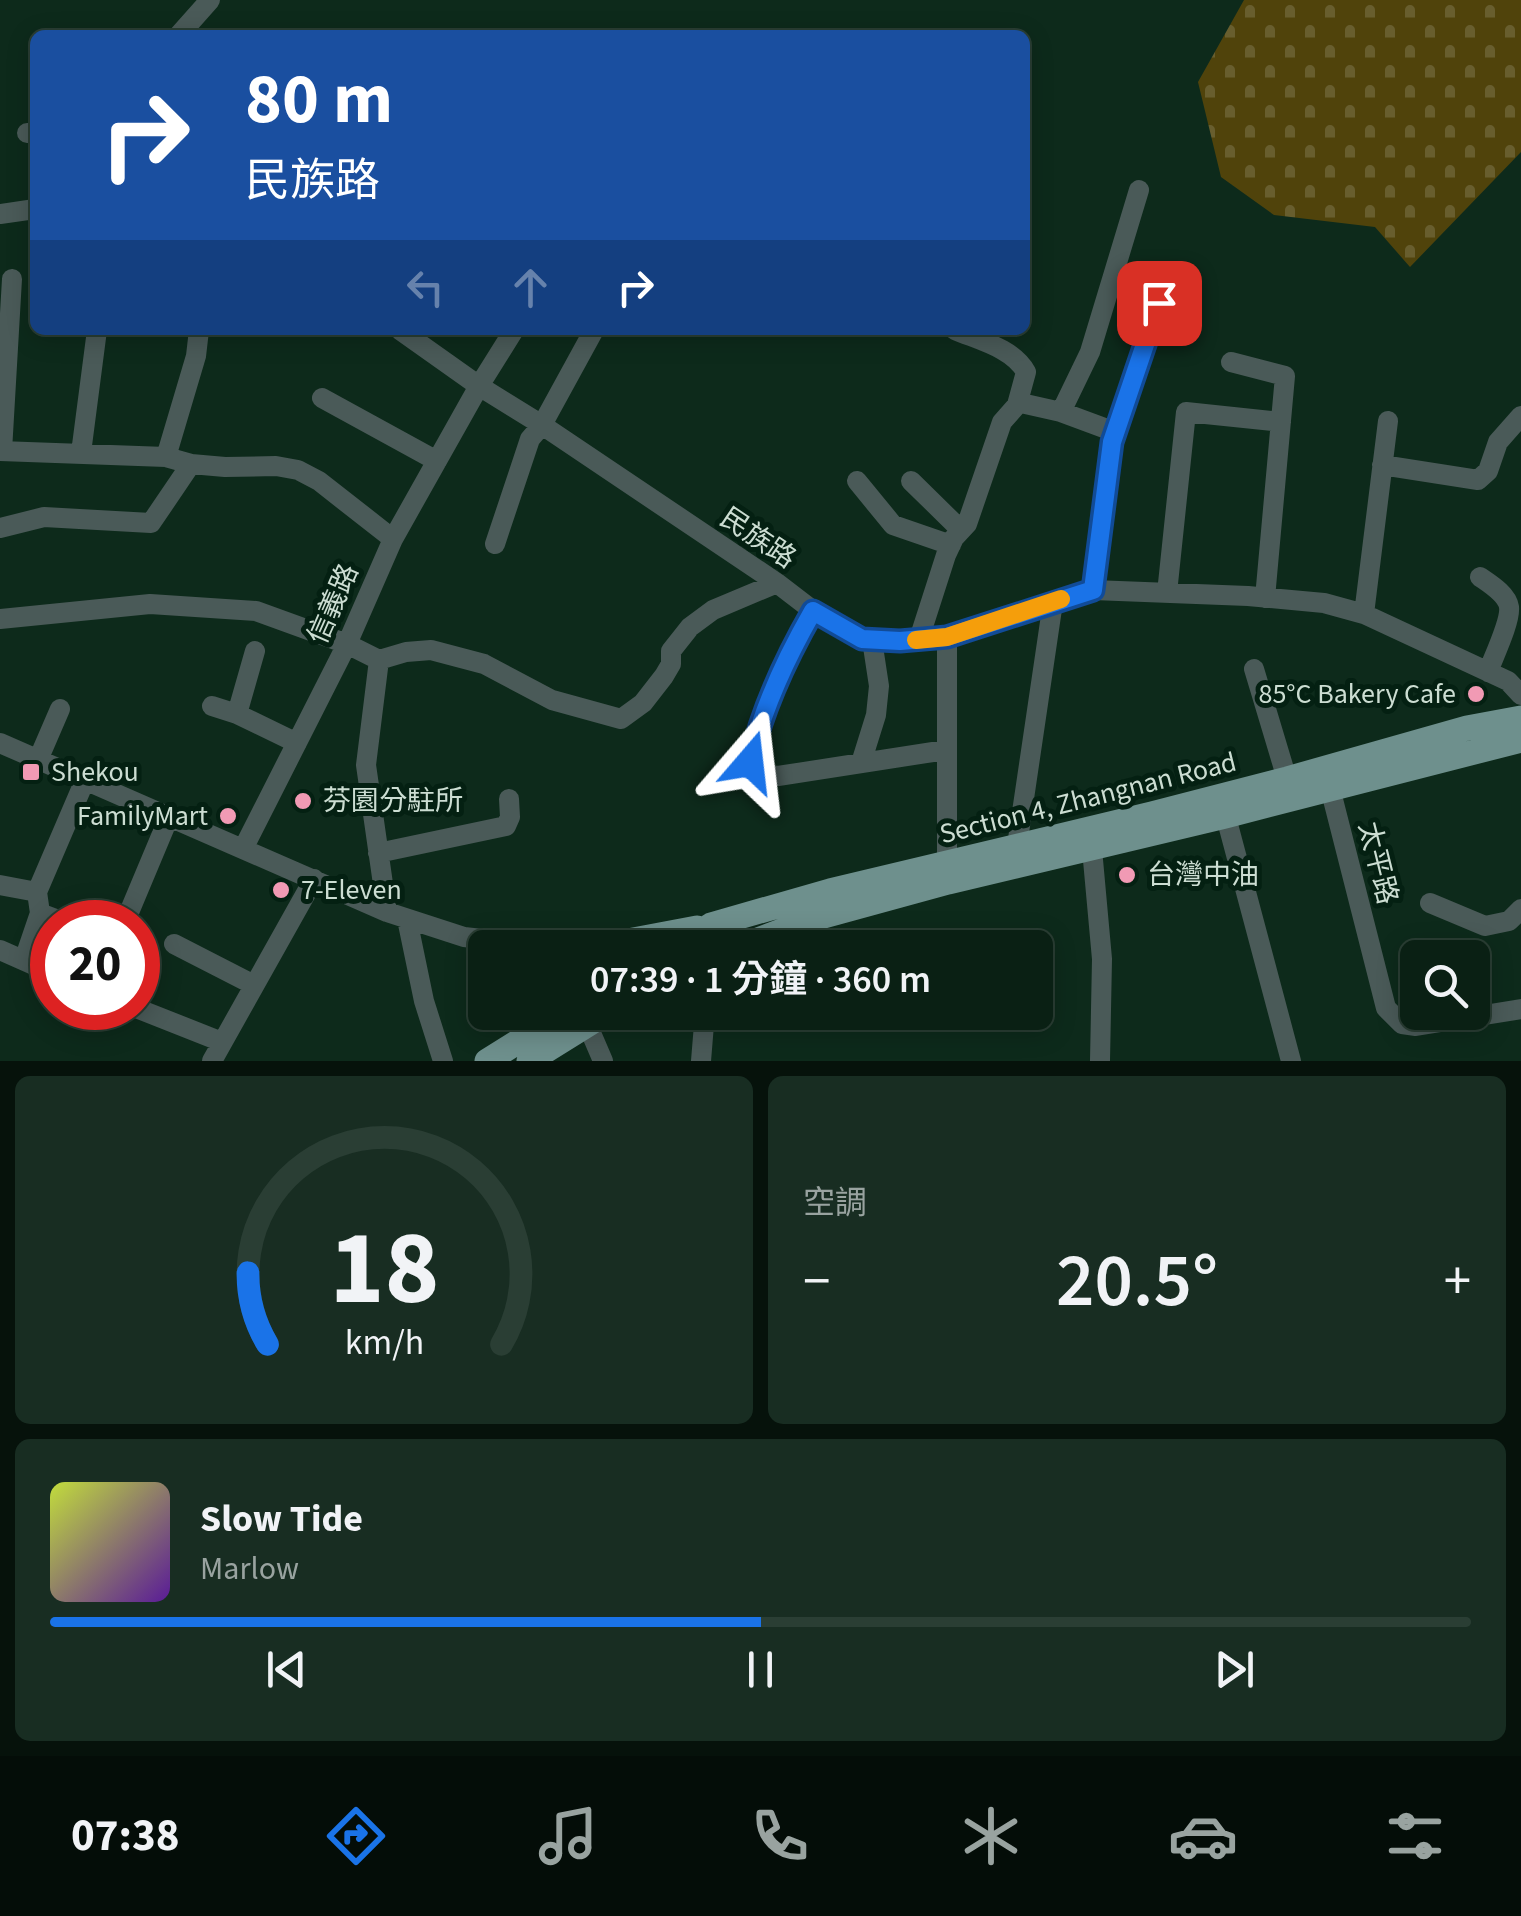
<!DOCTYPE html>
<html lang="zh-TW">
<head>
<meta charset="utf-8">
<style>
	:root { --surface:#0a2014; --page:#182d22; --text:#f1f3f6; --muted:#99a3a0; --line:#2a3e34; --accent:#1a73e8 }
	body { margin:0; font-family:"Source Sans 3","Noto Sans TC",sans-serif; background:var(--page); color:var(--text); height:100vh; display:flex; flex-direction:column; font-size:38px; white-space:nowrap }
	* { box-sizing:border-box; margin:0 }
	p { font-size:32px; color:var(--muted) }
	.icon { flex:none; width:55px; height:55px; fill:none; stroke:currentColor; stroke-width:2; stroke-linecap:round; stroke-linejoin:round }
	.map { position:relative; height:1061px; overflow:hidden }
	.side { display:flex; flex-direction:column; gap:15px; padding:15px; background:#06120b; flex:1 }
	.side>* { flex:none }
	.top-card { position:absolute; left:30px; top:30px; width:1000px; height:305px; border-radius:15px; box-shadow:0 5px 25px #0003,0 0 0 2px var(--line); background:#1a4fa0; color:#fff; overflow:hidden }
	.buttons { position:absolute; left:1400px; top:940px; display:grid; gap:20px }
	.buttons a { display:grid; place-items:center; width:90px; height:90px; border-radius:15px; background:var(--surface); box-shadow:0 5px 25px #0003,0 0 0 2px var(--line); font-size:50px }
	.speed { position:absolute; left:30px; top:900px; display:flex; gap:20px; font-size:50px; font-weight:700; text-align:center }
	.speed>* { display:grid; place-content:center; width:130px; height:130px; border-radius:50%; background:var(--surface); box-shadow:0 5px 25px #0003,0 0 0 2px var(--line); line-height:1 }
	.speed .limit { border:15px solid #d22; background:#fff; color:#111 }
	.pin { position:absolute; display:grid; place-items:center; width:85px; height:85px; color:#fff; margin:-42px; border-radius:20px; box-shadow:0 5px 15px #0006 }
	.me { position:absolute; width:110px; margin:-55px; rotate:17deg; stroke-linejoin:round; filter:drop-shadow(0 0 8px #0008) }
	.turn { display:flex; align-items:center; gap:35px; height:210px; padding:0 50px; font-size:45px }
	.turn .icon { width:130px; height:130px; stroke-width:2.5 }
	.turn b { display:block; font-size:70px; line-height:85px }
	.lanes { display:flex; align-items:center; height:95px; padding:0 50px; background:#0003; justify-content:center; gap:50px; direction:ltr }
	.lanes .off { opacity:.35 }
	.big { font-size:75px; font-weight:600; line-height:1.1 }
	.side .card { flex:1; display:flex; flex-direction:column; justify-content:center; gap:15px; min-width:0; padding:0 35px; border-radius:15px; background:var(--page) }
	.side .dial { align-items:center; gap:0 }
	.dial svg { height:260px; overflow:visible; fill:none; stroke:var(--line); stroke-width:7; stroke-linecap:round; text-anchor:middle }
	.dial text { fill:var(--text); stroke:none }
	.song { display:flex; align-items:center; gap:30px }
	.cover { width:120px; height:120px; border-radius:15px; background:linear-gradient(135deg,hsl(70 70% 55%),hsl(270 70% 35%)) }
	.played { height:10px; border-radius:5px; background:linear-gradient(90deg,var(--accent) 50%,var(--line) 50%) }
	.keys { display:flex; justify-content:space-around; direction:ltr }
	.heat { display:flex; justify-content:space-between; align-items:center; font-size:55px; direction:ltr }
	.side .tiles { flex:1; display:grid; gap:15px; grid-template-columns:1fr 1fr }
	.card:last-child { grid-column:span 2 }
	.trip { position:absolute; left:468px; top:930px; width:585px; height:100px; border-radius:15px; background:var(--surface); box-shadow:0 5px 25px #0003,0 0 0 2px var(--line); font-weight:600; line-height:100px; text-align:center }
	.tabs { display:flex; height:160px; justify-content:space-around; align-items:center; background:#040d08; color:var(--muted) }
	.tabs .icon { width:70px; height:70px }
	.tabs .on { color:var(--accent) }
	.tabs b { font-size:45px; color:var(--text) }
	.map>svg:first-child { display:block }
	.cemetery { fill:url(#cemetery-stones) }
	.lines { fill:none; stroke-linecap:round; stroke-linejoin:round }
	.minor { stroke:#4a5a58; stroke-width:20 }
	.major { stroke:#6e908d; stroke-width:25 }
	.route-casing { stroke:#114b97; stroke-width:25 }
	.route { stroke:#1a73e8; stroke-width:18 }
	.slow { stroke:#f59e0b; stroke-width:18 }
	.poi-dot { fill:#f19ab4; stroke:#042012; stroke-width:4 }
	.labels { text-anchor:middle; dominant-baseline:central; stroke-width:10; stroke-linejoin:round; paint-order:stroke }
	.street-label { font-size:28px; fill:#ccddd2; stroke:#042012 }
	.poi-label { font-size:28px; fill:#ccddd2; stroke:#042012; text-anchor:start }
</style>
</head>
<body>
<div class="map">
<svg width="1521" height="1061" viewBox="0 0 1521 1061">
	<defs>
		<pattern id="cemetery-stones" width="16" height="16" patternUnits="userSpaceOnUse" patternTransform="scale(2.5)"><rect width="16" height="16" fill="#50430b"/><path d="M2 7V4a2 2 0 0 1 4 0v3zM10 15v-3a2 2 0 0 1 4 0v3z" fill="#685e2e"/></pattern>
	</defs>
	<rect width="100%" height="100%" fill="#0d2a1b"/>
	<path class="cemetery" d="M1244,0H1521V152L1410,267L1375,227L1274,215L1221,177L1198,82Z"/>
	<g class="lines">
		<path class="minor" d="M179,35L210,0
			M27,133H35
			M0,214L35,209
			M400,330L479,386L542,425L777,583L820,616L862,639L900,641L947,637L1093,590L1248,596L1324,603L1364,614L1508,681L1521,695
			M955,330C978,340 1013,348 1026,372L1017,405
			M1231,362L1285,376L1265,598
			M322,398L437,461
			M1017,405L1021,403L1061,412L1115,432
			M1061,412L1090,352L1139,190
			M0,451L166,457L191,464L225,467L276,466L298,470L319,481L393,539
			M2,451L12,279
			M81,453L97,330
			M166,457L196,356L199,330
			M1382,465L1478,480L1488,471L1498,442L1521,416
			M857,481L893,525L951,545
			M911,481L961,530
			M0,528L44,517L151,523L191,464
			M495,544L530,439L542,425L594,330
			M1480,577C1490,584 1507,594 1509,607C1511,621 1493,658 1488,672
			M1093,590L1112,442L1170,271
			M1167,593L1186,412L1281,422
			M813,611C786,658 762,709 750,762L761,773L778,776L946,750
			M1364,614L1388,421
			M0,619L150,604L256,611L347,644L379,660L406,652L431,650L484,664L552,700L621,719L643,703L664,676L671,664V651L690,627L713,610L777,583
			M919,639L946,555L954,538L967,524L1002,422L1017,405
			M379,660L366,765L387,912
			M1254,669L1287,779
			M212,706L237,714L297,743
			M237,714L255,651
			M0,743L387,912L464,937L527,944L532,948
			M38,760L60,709
			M861,763L876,715L879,686L872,640
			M1327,776L1386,1008L1402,1024L1416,1026L1521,1009
			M1222,802L1291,1061
			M1088,834L1092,849L1102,959L1100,1061
			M1017,846L1053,602
			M243,849L347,644L393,539L479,386L514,330
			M378,853L506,826L510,817L509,799
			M947,875V637
			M0,885L37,892
			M37,892L85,780
			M1430,903L1485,926L1509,921L1521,909
			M40,913L64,922
			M407,919L424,1001L443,1061
			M125,922L169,817
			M174,944L254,985
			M0,950L52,973
			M24,960L40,913L37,892
			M136,1008L222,1042
			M582,1012L603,1061
			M212,1061L314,879
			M701,1061L705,1012"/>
		<path class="major" d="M527,944L628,941L697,928
			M674,948L711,925L830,891L1152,814L1287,779L1467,728L1521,718
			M737,948L813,919L948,882L1225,816L1521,740
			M487,1061L566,1012
			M529,1061L608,1012"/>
	</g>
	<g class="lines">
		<g class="route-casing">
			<path id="route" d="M750,762C762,709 786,658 813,611L862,639L900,641L947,637L1093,590L1112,442L1159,303"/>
		</g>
		<use href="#route" class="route"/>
		<path class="slow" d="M916,640L947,637L1061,599"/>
	</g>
	<g class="poi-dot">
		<circle cx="1476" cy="694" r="10"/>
		<rect x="21" y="762" width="20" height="20" rx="5"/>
		<circle cx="303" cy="801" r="10"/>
		<circle cx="228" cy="816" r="10"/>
		<circle cx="1127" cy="875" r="10"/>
		<circle cx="281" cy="890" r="10"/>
	</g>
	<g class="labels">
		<g class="street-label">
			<text transform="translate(758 538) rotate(34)">民族路</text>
			<text transform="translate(333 604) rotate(-66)">信義路</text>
			<text transform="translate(1088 798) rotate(-14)">Section 4, Zhangnan Road</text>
			<text transform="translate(1378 863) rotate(76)">太平路</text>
		</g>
		<g class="poi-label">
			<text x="1456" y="694" text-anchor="end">85°C Bakery Cafe</text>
			<text x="51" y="772">Shekou</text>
			<text x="323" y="801">芬園分駐所</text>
			<text x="208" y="816" text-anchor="end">FamilyMart</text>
			<text x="1147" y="875">台灣中油</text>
			<text x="301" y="890">7-Eleven</text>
		</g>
	</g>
</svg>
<div class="buttons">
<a><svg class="icon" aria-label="search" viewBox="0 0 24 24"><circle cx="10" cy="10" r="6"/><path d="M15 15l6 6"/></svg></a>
</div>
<div class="speed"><div class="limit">20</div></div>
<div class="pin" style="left:1159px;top:303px;background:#d93025"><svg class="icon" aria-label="arrive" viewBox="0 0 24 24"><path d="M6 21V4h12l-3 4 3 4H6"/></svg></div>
<svg class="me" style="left:750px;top:762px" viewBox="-20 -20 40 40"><path d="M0-17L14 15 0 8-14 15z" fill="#1a73e8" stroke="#fff" stroke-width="4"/></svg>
<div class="trip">07:39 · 1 分鐘 · 360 m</div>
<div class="top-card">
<div class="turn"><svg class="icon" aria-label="right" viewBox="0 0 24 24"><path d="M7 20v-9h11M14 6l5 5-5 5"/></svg><div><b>80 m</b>民族路</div></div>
<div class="lanes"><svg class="icon off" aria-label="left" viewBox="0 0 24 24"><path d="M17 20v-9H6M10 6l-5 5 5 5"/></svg><svg class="icon off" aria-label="ahead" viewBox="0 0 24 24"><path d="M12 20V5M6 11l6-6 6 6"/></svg><svg class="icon" aria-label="right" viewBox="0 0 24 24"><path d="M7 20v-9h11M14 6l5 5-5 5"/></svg></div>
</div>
</div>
<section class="side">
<div class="tiles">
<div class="card dial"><svg viewBox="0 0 100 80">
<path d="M14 69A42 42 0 1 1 86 69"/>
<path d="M14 69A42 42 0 0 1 8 47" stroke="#1a73e8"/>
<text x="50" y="56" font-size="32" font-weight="700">18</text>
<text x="50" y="72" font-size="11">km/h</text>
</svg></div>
<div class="card"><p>空調</p>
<div class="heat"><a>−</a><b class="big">20.5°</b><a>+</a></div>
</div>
<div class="card">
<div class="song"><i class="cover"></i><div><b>Slow Tide</b><p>Marlow</p></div></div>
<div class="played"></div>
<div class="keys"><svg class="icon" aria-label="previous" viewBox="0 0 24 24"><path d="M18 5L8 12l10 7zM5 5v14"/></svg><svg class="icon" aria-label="pause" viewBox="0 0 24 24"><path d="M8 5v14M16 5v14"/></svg><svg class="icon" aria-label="next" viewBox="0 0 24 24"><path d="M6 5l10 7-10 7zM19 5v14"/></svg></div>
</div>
</div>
</section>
<nav class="tabs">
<b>07:38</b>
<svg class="icon on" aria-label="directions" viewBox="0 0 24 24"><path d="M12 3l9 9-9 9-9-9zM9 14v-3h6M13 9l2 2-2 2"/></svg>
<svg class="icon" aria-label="music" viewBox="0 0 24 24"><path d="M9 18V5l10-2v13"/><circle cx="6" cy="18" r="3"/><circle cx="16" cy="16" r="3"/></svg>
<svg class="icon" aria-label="phone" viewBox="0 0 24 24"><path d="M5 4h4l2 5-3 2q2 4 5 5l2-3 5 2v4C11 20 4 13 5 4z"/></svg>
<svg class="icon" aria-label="climate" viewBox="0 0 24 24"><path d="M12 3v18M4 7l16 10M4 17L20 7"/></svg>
<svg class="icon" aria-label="car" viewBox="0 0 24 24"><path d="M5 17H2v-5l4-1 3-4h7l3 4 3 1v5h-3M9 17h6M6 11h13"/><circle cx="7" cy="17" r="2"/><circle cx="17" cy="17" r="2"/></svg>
<svg class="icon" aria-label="filters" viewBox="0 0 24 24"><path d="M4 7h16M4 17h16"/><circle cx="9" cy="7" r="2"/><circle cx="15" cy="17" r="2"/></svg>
</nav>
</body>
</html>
